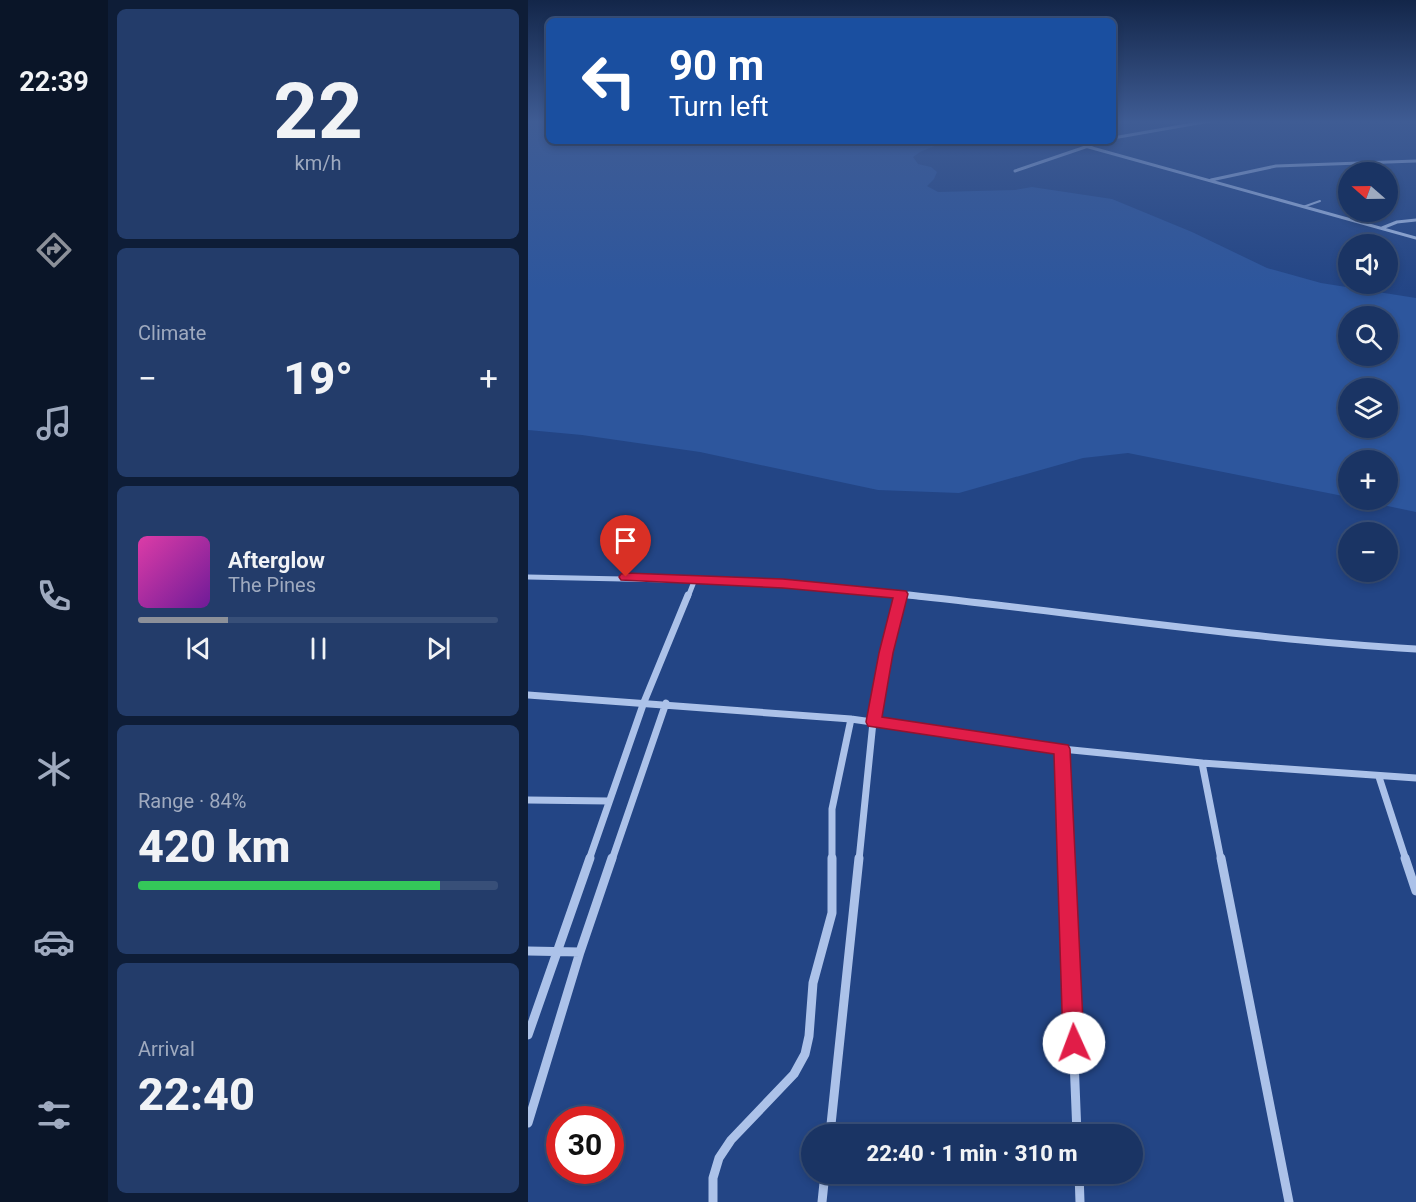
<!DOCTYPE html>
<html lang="en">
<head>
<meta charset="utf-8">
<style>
	:root { --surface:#1a3464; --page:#233c6a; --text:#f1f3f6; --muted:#9faabf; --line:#384f78; --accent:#8c9099 }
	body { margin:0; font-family:Roboto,sans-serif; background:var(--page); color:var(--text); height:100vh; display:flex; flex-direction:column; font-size:22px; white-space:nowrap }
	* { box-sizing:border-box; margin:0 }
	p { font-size:20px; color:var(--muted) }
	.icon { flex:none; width:33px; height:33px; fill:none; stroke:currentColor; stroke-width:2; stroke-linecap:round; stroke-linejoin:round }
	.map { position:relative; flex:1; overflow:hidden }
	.sheet { display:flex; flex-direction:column; gap:9px; padding:9px; background:#0e1d37; width:420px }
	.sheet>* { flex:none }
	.hud { position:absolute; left:18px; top:18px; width:570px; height:126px; border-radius:9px; box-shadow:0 3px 9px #0003,0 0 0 2px var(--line); background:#1a4fa0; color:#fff; overflow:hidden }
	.needle { width:39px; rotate:290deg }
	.tools { position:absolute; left:810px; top:162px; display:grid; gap:12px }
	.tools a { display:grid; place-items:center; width:60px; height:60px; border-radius:50%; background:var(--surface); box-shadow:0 3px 9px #0003,0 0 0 2px var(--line); font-size:30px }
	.speed { position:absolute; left:18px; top:1106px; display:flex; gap:12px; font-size:30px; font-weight:700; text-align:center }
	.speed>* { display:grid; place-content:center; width:78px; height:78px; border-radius:50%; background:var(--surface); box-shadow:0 3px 9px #0003,0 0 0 2px var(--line); line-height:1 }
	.speed .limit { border:9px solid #d22; background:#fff; color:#111 }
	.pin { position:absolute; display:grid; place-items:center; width:51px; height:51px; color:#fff; margin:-62px -26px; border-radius:50% 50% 50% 0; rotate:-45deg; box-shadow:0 0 6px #0007 }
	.pin .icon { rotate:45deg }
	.me { position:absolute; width:66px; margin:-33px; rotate:358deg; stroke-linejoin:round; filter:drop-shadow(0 0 4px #0008) }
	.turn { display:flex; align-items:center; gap:21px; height:126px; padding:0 24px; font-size:27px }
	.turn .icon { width:78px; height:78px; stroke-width:2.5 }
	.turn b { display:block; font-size:42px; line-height:51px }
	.big { font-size:45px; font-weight:800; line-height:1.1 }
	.sheet .card { flex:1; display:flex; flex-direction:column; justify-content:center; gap:9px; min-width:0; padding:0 21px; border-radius:9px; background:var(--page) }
	.sheet .dial { align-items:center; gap:0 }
	.dial b { font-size:78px; line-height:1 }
	.song { display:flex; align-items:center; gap:18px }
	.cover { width:72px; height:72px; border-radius:9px; background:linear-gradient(135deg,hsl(320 70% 55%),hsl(280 70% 35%)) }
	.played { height:6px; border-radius:3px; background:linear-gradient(90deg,var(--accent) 25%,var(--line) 25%) }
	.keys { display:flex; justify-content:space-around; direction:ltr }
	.heat { display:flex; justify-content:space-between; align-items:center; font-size:33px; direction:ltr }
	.charge { height:9px; border-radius:4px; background:linear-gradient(90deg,#34c759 84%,var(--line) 0) }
	.trip { position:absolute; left:273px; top:1124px; width:342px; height:60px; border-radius:30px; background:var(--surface); box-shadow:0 3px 9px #0003,0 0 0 2px var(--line); font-weight:800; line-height:60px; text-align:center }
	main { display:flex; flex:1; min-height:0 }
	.dock { display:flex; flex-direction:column; width:108px; justify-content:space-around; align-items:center; background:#0a1528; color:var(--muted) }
	.dock .icon { width:42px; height:42px }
	.dock .selected { color:var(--accent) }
	.dock b { font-size:27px; color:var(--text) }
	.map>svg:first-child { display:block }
	.green { fill:#2d569d; fill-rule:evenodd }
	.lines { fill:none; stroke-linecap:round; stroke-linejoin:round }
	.service { stroke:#acc2e9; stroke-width:2 }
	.minor-far3 { stroke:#acc2e9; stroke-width:3 }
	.minor-far2 { stroke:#acc2e9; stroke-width:5 }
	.minor-far1 { stroke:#acc2e9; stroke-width:7 }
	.minor { stroke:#acc2e9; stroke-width:9 }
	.route { fill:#e11d48; stroke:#92132f; stroke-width:1.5 }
</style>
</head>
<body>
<main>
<nav class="dock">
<b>22:39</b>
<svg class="icon selected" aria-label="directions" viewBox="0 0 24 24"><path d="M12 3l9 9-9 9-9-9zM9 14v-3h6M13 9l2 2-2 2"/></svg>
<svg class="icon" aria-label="music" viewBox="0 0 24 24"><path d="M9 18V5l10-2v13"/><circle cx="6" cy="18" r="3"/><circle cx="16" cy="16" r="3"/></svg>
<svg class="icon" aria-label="phone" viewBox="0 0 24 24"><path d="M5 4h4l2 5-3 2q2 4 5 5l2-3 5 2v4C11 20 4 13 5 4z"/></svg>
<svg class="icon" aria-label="climate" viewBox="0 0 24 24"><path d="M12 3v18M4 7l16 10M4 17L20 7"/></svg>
<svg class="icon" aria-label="car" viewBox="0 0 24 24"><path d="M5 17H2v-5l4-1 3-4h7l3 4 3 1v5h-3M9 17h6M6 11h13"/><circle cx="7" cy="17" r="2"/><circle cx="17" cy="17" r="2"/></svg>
<svg class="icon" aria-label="filters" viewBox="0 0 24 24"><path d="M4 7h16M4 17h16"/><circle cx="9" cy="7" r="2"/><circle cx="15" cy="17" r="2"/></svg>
</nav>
<section class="sheet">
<div class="card dial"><b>22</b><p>km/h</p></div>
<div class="card"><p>Climate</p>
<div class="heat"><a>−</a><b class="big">19°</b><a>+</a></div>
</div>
<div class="card">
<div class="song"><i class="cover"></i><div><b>Afterglow</b><p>The Pines</p></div></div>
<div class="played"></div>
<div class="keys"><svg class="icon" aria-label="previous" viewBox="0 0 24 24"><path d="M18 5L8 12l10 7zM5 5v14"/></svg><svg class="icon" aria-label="pause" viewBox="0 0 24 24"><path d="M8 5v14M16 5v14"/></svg><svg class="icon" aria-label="next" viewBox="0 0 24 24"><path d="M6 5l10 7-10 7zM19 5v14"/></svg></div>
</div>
<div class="card"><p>Range · 84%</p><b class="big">420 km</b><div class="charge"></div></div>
<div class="card"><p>Arrival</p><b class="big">22:40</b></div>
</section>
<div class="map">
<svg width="888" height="1202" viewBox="0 0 888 1202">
	<rect width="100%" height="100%" fill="#234585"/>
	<path class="green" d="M0,121H21V141H419L392,152L385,157L390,164L403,167L409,172L406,179L399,186L410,192L487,190L504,187L584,199L664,232L739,268L793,283L888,298V512L831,500H860V460H820V497L600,453L555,458L431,493L350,490L172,452L54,435L0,430ZM860,316V356H820V316ZM820,388H860V428H820Z"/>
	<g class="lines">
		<path class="service" d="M775,207L792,201"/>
		<path class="minor-far3" d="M585,138L682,121
			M557,146L888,238
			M487,171L575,141
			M683,180L748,166L888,161
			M854,228L869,222L888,220"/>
		<path class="minor-far2" d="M0,577L237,582L394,597
			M160,597L167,579
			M372,597L373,594"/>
		<path class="minor-far1" d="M381,595C550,613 718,639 888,649
			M0,695L323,719L534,749L674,763L888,778
			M534,749L538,860
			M674,763L693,860
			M851,777L878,860
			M0,800L81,801
			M61,860L116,702L160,595
			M84,860L138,703
			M304,860V809L323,719
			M331,860L345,722L358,653L373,595"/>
		<path class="minor" d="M538,858L549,1134
			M693,858L761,1202
			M877,858L888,891
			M0,951L52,952
			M0,1035L62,858
			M0,1123L52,952L84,858
			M302,1134L331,858
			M551,1173L552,1202
			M185,1202V1178L191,1158L203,1140L266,1074L277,1054L281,1036L285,983L304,913V858
			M294,1202L297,1173"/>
	</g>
	<linearGradient id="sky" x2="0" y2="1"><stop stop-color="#132649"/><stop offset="0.42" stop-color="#3f5c94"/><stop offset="1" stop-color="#3f5c94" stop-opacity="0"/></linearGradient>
	<rect width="888" height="290" fill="url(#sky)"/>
	<path class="route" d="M98,573L255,579L378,591L380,594L365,653L354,717L540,745L542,749L556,1043L553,1050L546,1053L538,1050L535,1043L526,754L340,726L338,722L351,653L365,598L255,588L93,580L91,577L93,574Z"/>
</svg>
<div class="tools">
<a><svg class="needle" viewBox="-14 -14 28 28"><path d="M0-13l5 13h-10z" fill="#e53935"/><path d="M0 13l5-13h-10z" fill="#9faabf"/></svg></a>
<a><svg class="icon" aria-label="sound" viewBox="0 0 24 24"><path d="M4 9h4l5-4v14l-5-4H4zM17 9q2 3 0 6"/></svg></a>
<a><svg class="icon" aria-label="search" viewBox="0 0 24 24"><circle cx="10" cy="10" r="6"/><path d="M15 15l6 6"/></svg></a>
<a><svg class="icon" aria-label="layers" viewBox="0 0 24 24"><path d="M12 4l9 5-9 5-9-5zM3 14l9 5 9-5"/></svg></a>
<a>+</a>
<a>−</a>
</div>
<div class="speed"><div class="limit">30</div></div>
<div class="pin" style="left:98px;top:577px;background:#d93025"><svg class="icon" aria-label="arrive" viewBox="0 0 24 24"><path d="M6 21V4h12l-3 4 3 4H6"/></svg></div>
<svg class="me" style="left:546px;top:1043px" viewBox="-20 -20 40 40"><circle r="19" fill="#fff"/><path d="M0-13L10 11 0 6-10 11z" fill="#e11d48"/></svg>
<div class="trip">22:40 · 1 min · 310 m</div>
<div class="hud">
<div class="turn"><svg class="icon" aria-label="left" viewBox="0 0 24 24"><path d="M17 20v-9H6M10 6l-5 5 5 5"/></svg><div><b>90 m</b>Turn left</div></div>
</div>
</div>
</main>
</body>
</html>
